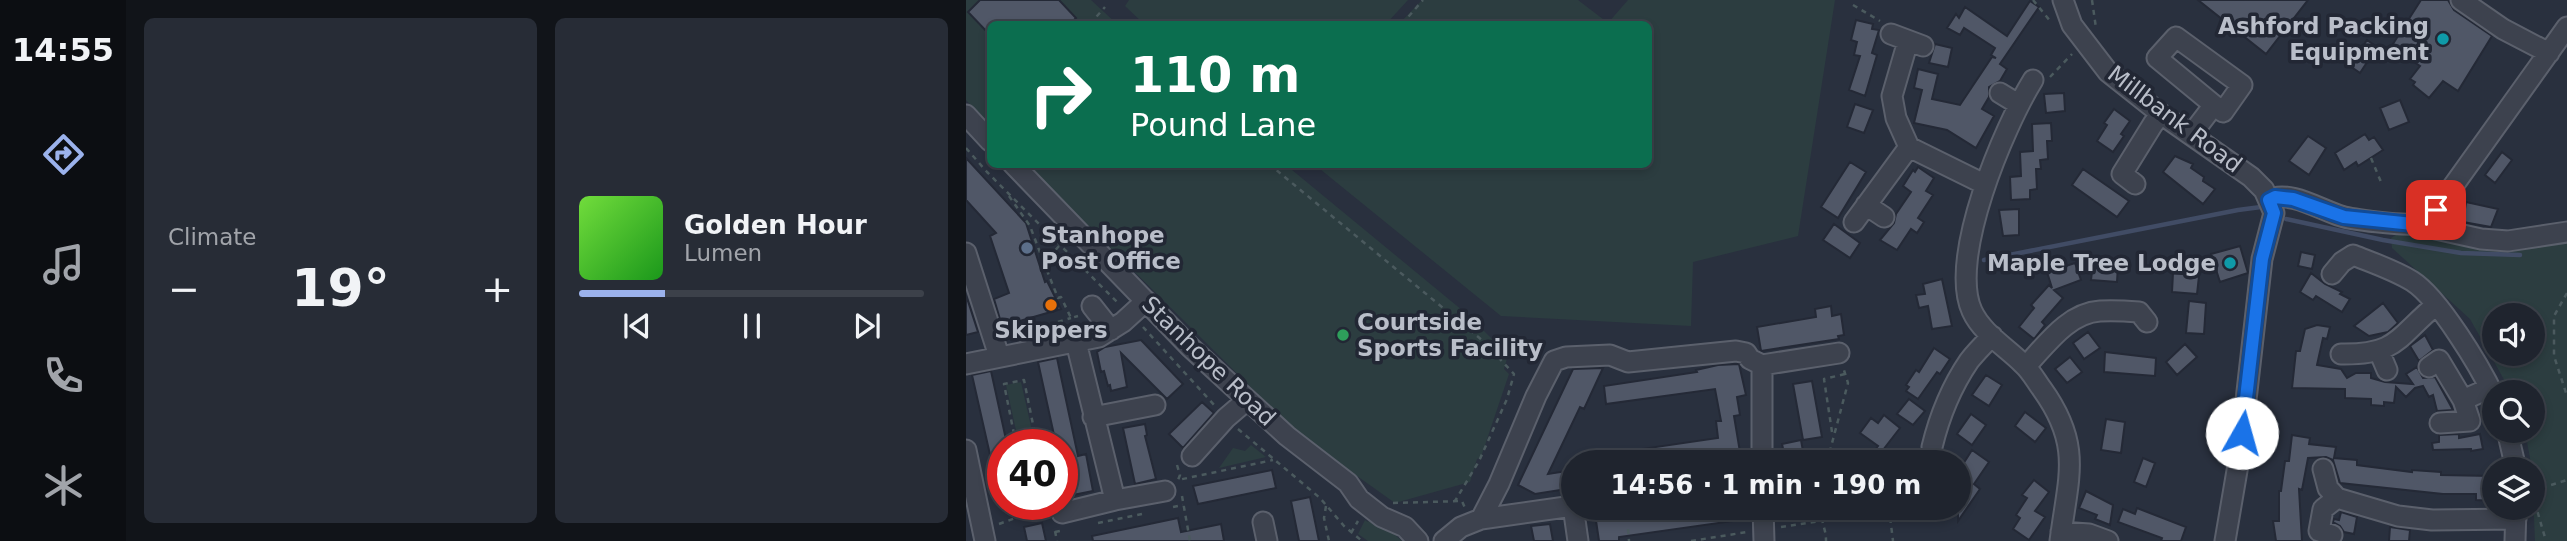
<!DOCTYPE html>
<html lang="en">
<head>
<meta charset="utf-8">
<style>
	:root { --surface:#1f242e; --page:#272c36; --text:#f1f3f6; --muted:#a1a4aa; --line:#3c414a; --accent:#9bb2ec }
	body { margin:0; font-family:"DejaVu Sans",sans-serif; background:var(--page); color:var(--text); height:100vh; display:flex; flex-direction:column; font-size:26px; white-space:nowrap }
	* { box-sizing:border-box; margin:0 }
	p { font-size:23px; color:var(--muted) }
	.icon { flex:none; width:38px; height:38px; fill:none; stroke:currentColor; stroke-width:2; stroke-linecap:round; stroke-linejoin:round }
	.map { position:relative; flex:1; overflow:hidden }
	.panel { display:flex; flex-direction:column; gap:18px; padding:18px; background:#111419; width:840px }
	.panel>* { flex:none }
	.hud { position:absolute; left:21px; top:21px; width:665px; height:147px; border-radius:10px; box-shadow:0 4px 10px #0003,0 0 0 2px var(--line); background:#0b6e4f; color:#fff; overflow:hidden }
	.controls { position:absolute; left:1516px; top:303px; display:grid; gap:14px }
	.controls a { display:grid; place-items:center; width:63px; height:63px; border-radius:50%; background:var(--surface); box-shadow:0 4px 10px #0003,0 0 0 2px var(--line); font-size:35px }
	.speed { position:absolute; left:21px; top:429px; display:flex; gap:14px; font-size:35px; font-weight:700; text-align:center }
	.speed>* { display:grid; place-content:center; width:91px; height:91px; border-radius:50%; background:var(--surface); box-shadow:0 4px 10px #0003,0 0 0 2px var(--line); line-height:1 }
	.speed .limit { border:10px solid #d22; background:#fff; color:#111 }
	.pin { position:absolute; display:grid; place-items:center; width:60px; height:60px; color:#fff; margin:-30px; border-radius:14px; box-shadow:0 4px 10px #0006 }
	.me { position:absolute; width:77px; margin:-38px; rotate:7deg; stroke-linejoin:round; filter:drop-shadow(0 0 5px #0008) }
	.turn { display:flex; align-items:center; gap:24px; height:147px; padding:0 28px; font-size:32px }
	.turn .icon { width:91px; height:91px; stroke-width:2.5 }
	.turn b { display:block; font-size:49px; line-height:60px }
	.big { font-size:52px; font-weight:600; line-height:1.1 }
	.panel .card { flex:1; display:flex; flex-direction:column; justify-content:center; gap:10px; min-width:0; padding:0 24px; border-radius:10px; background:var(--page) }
	.song { display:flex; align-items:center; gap:21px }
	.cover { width:84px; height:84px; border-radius:10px; background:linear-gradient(135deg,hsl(100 70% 55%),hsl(120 70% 35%)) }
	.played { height:7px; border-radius:4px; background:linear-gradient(90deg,var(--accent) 25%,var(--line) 25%) }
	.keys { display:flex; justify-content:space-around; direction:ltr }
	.heat { display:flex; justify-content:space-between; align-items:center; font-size:38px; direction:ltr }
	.panel .tiles { flex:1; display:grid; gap:18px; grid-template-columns:repeat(2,1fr) }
	.trip { position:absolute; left:595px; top:450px; width:410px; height:70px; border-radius:35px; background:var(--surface); box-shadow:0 4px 10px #0003,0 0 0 2px var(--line); font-weight:600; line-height:70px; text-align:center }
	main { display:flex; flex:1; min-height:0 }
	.menu { display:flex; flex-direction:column; width:126px; justify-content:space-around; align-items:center; background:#0c0e12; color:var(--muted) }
	.menu .icon { width:49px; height:49px }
	.menu .selected { color:var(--accent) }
	.menu b { font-size:32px; color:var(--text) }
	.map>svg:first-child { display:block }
	.green { fill:#2c3d40; fill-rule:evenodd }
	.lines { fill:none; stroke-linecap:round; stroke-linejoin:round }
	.stream { stroke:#414c65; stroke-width:4.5 }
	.building { fill:#505767; stroke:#242936; stroke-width:2 }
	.minor-casing { stroke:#5b606c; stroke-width:23 }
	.path { stroke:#4b5a5e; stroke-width:2.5; stroke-dasharray:5 5; stroke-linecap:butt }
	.minor { stroke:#3d424e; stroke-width:19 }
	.route-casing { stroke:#114b97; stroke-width:18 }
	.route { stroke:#1a73e8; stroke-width:12 }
	.culture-dot { fill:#0f9aa8; stroke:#222734; stroke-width:2.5 }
	.service-dot { fill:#5c6f8a; stroke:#222734; stroke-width:2.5 }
	.food-dot { fill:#e8710a; stroke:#222734; stroke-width:2.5 }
	.leisure-dot { fill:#2e9e5b; stroke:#222734; stroke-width:2.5 }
	.labels { text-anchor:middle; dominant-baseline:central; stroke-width:7; stroke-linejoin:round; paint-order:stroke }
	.poi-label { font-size:23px; font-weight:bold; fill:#b9bec9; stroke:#222734; text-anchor:end }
	.street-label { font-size:23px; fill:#b9bec9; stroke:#222734 }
</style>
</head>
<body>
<main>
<nav class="menu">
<b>14:55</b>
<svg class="icon selected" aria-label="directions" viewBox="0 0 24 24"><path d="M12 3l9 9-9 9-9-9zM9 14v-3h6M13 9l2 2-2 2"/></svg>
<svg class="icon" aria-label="music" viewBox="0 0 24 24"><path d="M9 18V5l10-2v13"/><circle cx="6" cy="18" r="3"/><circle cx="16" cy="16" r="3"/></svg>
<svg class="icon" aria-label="phone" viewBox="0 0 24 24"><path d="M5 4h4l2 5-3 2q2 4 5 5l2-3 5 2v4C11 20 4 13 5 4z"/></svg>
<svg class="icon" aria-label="climate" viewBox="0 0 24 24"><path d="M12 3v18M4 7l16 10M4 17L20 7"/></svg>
</nav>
<section class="panel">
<div class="tiles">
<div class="card"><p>Climate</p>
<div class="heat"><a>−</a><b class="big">19°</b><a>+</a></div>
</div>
<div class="card">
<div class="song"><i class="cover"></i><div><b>Golden Hour</b><p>Lumen</p></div></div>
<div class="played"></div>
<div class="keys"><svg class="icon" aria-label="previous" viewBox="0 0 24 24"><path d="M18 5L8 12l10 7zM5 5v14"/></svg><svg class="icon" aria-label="pause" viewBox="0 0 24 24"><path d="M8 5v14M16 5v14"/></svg><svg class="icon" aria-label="next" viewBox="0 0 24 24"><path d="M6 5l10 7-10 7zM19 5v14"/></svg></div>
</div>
</div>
</section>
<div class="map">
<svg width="1601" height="541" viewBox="0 0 1601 541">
	<rect width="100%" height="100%" fill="#29303e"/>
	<path class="green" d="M0,0H125L151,24H24V126L0,100Z
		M163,0H442L420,24H178L159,6Z
		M456,0H612L642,23L662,0H869L832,236L727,262L725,326L535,316L349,165L682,164V24H433Z
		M61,165H320L502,315L542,355L538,369L543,374L515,457L511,459L504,482L429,503L332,434Z
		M1447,224L1601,241V541H1569L1566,469L1559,431L1566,430V392H1545L1504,319L1426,248L1425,238ZM1528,315H1566V354H1528Z
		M55,382L69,444H53L40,385Z
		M285,445L300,457L253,468L267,448L279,451Z
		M406,515L436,541H402L392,534L399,520L402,522Z"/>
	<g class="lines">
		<path class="stream" d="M1320,219L1417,240L1495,253L1554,255
			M1018,260L1272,210L1295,207"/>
	</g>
	<path class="building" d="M14,0H93L110,18L104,24H24V35L2,12Z
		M1232,0H1342L1300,54Z
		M1455,0H1482L1488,10L1526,36L1492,91L1477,81L1463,98L1447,85L1449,82L1444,79L1454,66L1425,47Z
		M1064,1L1073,7L1034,64L1041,69L1034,81L1023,87V97L1016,109L1028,116L1010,148L981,130L948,123L956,90L948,88L952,69L972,74L966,99L994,105L1026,57L1030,58L1025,55L1029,48L998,28L994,35L981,28L990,14L993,18L999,7L1041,36Z
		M890,20L907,24L906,29L913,30L906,53L911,55L899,96L883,90L894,56L888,55L891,42L885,40Z
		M1401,40L1411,47L1394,73L1384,66Z
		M969,44L986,48L982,67L963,63Z
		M1098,93L1099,111L1080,113L1078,94Z
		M1434,100L1443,122L1423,130L1414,108Z
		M889,104L907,110L898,133L881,127Z
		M1148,109L1164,121L1155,134L1158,136L1147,152L1131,141L1141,125L1138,123Z
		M1085,123L1086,141H1081L1082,159L1074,160L1075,169H1070L1071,189L1064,190V199L1045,200L1044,177L1055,176L1054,152L1067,151L1066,124Z
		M1399,134L1403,140L1408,137L1417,150L1392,166L1390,162L1378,170L1369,153Z
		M1342,136L1360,148L1343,175L1323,161Z
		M1536,152L1546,160L1529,183L1519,175Z
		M1209,156L1227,164L1225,168L1238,177L1237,181L1249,189L1237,204L1197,172Z
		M0,158L60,223L79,282L81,281L95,309L36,326L28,299L43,293L24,236L30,233L0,200Z
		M884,162L900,172L872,218L855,207Z
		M952,167L968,178L960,191L967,195L952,218L958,222L951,233L945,229L931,250L914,240L928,223L930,214L945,192L937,186L947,170L949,172Z
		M1117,169L1163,201L1151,217L1106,185Z
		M1500,202L1532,209L1525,227L1497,222Z
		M1053,209V235L1037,236L1033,210Z
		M868,224L894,243L884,258L857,240Z
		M1274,246L1282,273L1254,282L1245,254Z
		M1335,252L1349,255L1346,269L1332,266Z
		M1109,263L1115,280L1088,290L1097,298L1076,322L1079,325L1068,339L1053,327L1068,308L1065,305L1083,285L1086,288L1081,272Z
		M1127,263L1152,265L1151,282L1125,280Z
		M1207,273L1233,276L1231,294L1206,292Z
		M1345,273L1359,284L1376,292L1374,294L1384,299L1376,312L1350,296L1347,300L1334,292Z
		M976,279L986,326L966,329L962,306L953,308L950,295L959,294L957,284Z
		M0,295L12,332L0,335Z
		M1223,301L1240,303L1238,334L1220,333Z
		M1417,303L1432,323L1422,332L1403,336L1388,326Z
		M865,306L866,316L875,314L878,335L872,336L873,339L795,351L791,327L850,317L849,309Z
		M1351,325L1364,327L1361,339L1357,338L1351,365L1375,369L1381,378L1390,373H1405V378L1419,382L1447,384L1440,374L1451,367L1457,378L1469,377L1487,410L1471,411L1467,395L1463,397L1457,386L1449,388L1440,397L1430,387L1428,403L1418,402V406L1405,405V399L1379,398V389L1326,388L1330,351H1334L1339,329Z
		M1122,332L1134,348L1118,359L1107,343Z
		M1459,335L1467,350L1453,361L1444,346Z
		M175,340L217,384L201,399L155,353L161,387L145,391L144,385L142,386L138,371L135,372L131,352L139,347Z
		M1219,344L1231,357L1211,375L1200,362Z
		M968,348L984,359L974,374L971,372L952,399L940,391L943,387L940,385L950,370L953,372Z
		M1139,352L1190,358L1189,376L1138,372Z
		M1104,357L1116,372L1101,383L1089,369Z
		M91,358L112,456L120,454L127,491L107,495L99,456L96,457V442L90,444L72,362Z
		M773,364L780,395L771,397L774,415L768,416L775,458L755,461V458L727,462H635V455L752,438L750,421H755L749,389L640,404L638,386L731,372L730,370L752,365Z
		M637,368L618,409L614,407L582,474L607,470V488L569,494L552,485L607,369Z
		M25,371L41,444H37V466L27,468L6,375Z
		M1020,375L1036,385L1023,406L1006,395Z
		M846,381L856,437L837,440L827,384Z
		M943,399L959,411L947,425L931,414Z
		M236,402L248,413L217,448L203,434Z
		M1059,412L1080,428L1069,442L1049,426Z
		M1005,414L1020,425L1006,445L991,434Z
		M918,415L934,428L917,450L933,462H900L912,446L894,433L905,418L912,423Z
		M1140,419L1159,422L1155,453L1135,450Z
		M179,424L181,435L179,436L190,479L169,484L157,428Z
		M1493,434V438L1514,434L1517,449L1505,451V449L1467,450L1466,443L1473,442V435Z
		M1326,435L1344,438L1343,444L1370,447L1368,458L1391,460V465L1446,472V470L1475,472V475L1526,476L1525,501L1510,500V494H1477L1374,483L1367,460L1360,457L1342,458L1336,490L1333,489L1336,541H1310L1307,521H1313V491H1315L1319,461H1323Z
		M835,440L839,462H820L816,444Z
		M1006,450L1023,462L1008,484L1014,489L992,521V472Z
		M1177,458L1189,463L1180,487L1168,482Z
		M306,470L310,488L232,504L227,486Z
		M1068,480L1083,492L1069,511L1079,517L1063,540L1047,529L1054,518L1050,515L1061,498L1056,495Z
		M1120,491L1147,505L1144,525L1129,519L1131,515L1113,508Z
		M344,497L353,541H333L325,501Z
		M739,508H779L781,519L653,537V541H633L629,514L649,511L650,520Z
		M1171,508L1220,527L1215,541H1195L1196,538L1152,522L1157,509L1169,514Z
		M1375,512L1391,517L1388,534L1378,532L1374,526L1367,522L1368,519L1373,520Z
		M212,518L215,532L255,524L258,541H127L126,536Z
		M76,523L80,541H61L58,527Z
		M584,524L587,541H568L565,526Z
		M1424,527L1444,530L1443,541H1423Z"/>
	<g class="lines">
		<g class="minor-casing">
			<path id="minor" d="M1097,0L1106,25L1142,72L1195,114L1285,177L1298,190L1308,213L1296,259L1274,453L1259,541
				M1495,0L1537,29L1583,53
				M925,34L957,46
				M942,41L926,96L930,118L943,147L1018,184
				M1067,80C1038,127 982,258 1006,311C1016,333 1040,347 1057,364C1065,371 1070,381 1076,389C1117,446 1102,477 1094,541
				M1034,93L1052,104
				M0,115L24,141
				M1225,135L1248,105L1257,112L1276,85L1210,37L1191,58L1248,105
				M47,164L224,347L321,436L382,483L393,499L416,517L439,527L452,541
				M1169,184L1156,174L1187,124L1195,114
				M1303,200C1322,189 1355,210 1375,216C1387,220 1434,225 1446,224C1455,222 1463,215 1470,210L1601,27
				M900,205L918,217
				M888,222L943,147
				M1447,224L1515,239L1542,241L1601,232
				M0,253L33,356
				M1366,274L1376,262L1387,255C1407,263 1428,270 1446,281C1473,298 1514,367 1528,396
				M126,306L145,330
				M1413,351L1421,370
				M1375,354C1432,355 1431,337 1470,305
				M0,364L133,337L157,322L180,301
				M1060,366C1080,345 1102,313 1134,311C1147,310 1161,311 1173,312L1181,322
				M1463,367L1473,360L1497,400L1524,388
				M127,417L189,405
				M1474,423L1504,421L1497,400
				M1541,430L1550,469
				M966,447C973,418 986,386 1003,361C1010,352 1018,344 1026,336
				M0,450L19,541
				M226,456L260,418L281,400
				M796,462V365
				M1357,469L1362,488L1371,498
				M1371,498L1432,516L1466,520L1550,519
				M149,500L199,491
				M607,506L612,541
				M797,508L798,541
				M96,513L149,500L110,342
				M515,519L533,484L570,396L588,361L600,357L644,355L662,362L770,351L780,353L784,359L796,365L873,353
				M297,522L301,541
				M1095,532L1123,534L1142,541
				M1366,535L1353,531L1357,509L1371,498
				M478,541L495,527L515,519L607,506
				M1549,541L1550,508"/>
		</g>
		<path class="path" d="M1067,0L1085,22
			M1126,0L1130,28
			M887,5L914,21
			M124,24L139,7
			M436,24L457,0
			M1084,77L1106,54
			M0,148L21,172L152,303
			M1405,158L1415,182
			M303,164L517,341L548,374L541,399L513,461L489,501
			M43,196L64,226L78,263
			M93,246L78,263L92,298L95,297L105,318L112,316
			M1601,293L1588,316V356L1601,396
			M177,327L250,407
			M44,336L105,318
			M272,429L354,498L378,526L396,541
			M866,432L858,379L879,374
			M50,444L38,384L58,380L71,444
			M861,462L882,383L877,367
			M211,465L214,475L212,480L307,460
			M1566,491L1601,480
			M1566,493L1580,541
			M216,496L224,541
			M427,503L496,501L499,508
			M360,506L358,518L363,541
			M207,507L217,505
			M857,508C854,525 860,526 860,541
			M923,508L927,541
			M132,523L176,514
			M33,524L80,507
			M815,527L854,521
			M662,529L663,541
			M89,531L91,541
			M89,532L98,530
			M385,533L392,521
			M725,541L781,532"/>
		<use href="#minor" class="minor"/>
	</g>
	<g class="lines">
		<g class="route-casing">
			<path id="route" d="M1276,433L1296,259L1308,213L1303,200L1309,197L1327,199L1378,217L1447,224L1470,210"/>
		</g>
		<use href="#route" class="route"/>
	</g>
	<g class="culture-dot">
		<circle cx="1477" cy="39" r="7"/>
		<circle cx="1264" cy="263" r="7"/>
	</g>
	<circle class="service-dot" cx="61" cy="248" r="7"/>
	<circle class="food-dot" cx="85" cy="305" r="7"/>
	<circle class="leisure-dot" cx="377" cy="335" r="7"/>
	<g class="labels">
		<g class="poi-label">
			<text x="1463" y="26">Ashford Packing<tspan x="1463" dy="26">Equipment</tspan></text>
			<text x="75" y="235" text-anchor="start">Stanhope<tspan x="75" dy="26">Post Office</tspan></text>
			<text x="1250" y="263">Maple Tree Lodge</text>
			<text x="391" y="322" text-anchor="start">Courtside<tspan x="391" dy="26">Sports Facility</tspan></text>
			<text x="85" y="330" text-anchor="middle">Skippers</text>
		</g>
		<g class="street-label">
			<text transform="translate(1209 119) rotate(37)">Millbank Road</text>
			<text transform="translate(243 361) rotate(44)">Stanhope Road</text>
		</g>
	</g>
</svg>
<div class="controls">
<a><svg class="icon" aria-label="sound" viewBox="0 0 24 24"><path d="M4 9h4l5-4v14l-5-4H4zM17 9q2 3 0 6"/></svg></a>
<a><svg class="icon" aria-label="search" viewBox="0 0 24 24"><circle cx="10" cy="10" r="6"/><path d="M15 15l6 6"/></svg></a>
<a><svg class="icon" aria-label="layers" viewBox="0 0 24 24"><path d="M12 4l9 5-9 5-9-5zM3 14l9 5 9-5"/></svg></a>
</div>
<div class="speed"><div class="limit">40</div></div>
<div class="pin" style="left:1470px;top:210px;background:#d93025"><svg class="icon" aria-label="arrive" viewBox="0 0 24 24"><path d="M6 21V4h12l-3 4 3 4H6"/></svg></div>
<svg class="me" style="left:1276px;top:433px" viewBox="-20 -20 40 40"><circle r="19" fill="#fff"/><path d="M0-13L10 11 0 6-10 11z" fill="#1a73e8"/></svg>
<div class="trip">14:56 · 1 min · 190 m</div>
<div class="hud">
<div class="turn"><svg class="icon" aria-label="right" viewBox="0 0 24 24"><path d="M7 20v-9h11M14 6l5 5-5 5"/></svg><div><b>110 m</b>Pound Lane</div></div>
</div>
</div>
</main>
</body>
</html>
